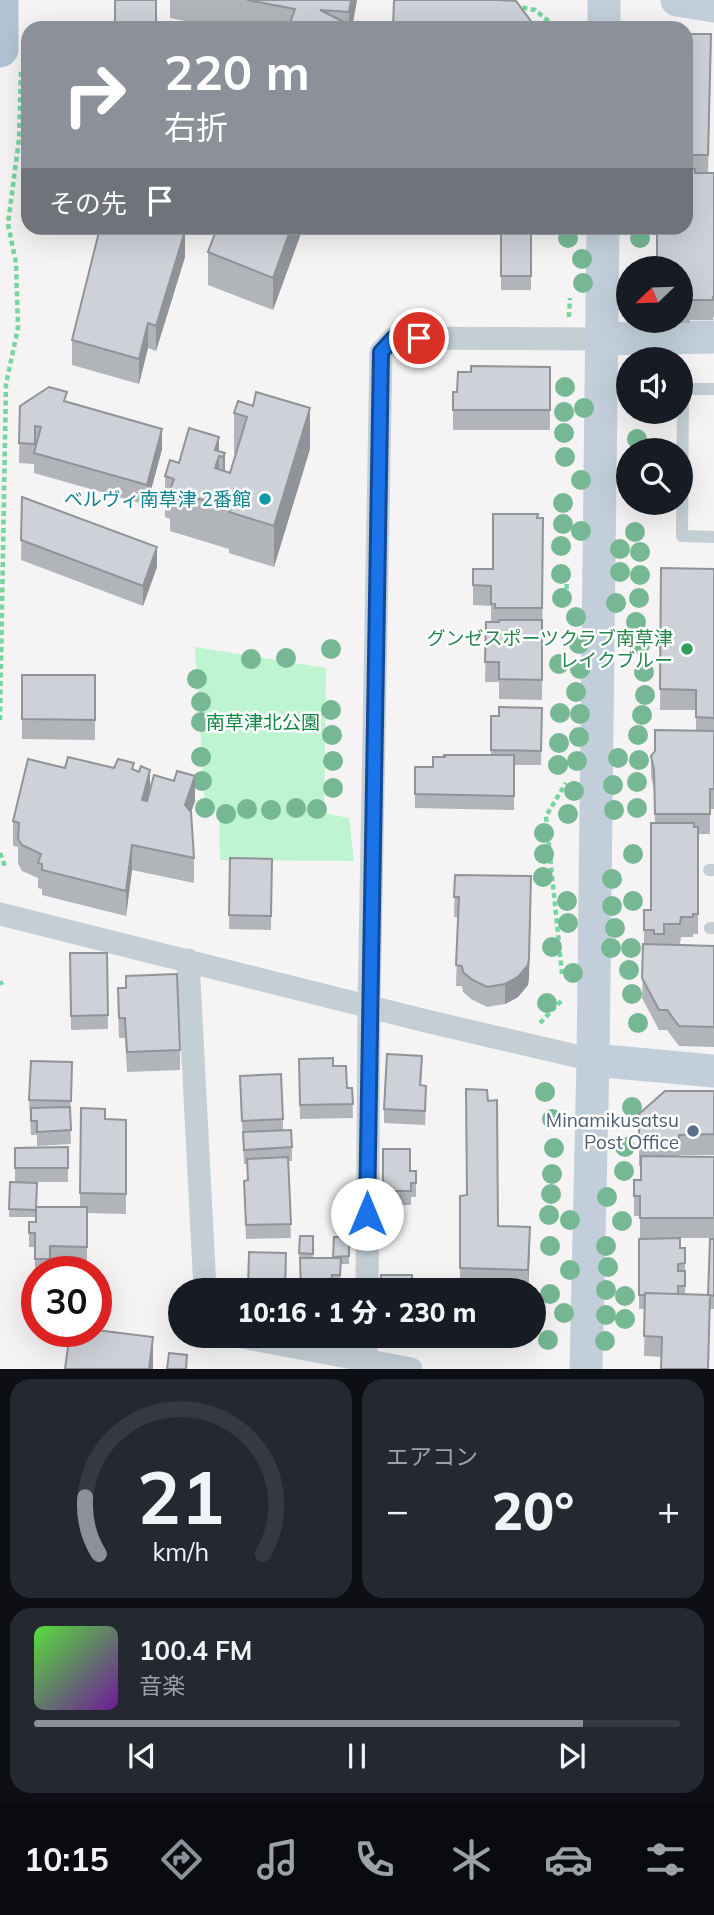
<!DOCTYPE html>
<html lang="ja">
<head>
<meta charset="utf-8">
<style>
	:root { --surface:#171b24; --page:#242831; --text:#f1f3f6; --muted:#9ea1a6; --line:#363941; --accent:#8c9099 }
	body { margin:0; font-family:Mulish,"Noto Sans JP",sans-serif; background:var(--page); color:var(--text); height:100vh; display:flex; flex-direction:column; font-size:26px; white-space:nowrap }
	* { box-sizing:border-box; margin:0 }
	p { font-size:23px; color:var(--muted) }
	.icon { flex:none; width:38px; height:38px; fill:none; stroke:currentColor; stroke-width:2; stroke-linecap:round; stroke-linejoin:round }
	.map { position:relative; height:1369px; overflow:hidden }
	.sheet { display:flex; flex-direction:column; gap:10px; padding:10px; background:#0d0f14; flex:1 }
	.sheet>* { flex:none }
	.guide { position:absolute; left:21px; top:21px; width:672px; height:214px; border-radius:21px; box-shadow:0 7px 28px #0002; background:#8c9099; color:#fff; overflow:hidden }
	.needle { width:46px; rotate:247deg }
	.fabs { position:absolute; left:616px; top:256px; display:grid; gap:14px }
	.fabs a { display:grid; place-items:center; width:77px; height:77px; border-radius:50%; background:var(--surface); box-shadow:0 7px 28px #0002; font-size:35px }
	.speed { position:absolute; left:21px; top:1256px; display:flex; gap:14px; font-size:35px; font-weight:700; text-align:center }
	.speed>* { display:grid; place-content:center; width:91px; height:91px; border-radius:50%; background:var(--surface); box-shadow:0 7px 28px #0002; line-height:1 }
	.speed .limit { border:10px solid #d22; background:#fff; color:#111 }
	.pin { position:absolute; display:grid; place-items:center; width:60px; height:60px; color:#fff; margin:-30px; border:4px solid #fff; border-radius:50%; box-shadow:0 2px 7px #0007 }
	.me { position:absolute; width:77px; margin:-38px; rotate:0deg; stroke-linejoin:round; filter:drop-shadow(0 0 5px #0008) }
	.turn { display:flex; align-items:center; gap:24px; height:147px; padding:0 28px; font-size:32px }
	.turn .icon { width:91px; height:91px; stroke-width:2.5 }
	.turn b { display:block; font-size:49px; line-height:60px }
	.then { display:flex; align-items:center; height:66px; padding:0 28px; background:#0003; gap:14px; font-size:26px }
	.big { font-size:52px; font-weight:800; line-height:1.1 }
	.sheet .card { flex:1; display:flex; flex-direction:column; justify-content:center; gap:10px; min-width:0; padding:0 24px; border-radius:21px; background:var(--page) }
	.sheet .dial { align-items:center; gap:0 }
	.dial svg { height:182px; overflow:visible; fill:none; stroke:var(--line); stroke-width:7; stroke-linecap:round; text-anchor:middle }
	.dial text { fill:var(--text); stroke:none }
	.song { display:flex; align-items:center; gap:21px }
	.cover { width:84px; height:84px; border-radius:10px; background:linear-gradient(135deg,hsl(110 70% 55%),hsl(280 70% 35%)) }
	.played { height:7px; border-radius:4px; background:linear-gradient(90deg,var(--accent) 85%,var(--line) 85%) }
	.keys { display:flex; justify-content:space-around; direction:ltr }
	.heat { display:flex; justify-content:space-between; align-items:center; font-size:38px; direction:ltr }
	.sheet .tiles { flex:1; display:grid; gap:10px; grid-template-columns:1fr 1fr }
	.card:last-child { grid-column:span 2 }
	.trip { position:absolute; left:168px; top:1278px; width:378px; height:70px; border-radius:35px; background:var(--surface); box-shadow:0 7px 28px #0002; font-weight:800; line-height:70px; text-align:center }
	.tabs { display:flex; height:112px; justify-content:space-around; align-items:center; background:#090b0e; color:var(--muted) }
	.tabs .icon { width:49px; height:49px }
	.tabs .active { color:var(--accent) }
	.tabs b { font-size:32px; color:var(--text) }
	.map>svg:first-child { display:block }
	.green { fill:#bff4d1 }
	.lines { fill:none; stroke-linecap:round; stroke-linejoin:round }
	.path { stroke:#74d6a0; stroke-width:4.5; stroke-dasharray:5 3.5; stroke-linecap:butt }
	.lane { stroke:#c3ced5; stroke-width:12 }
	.street { stroke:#c3ced5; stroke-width:23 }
	.secondary { stroke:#c2cfda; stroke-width:33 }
	.primary { stroke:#b1c4d3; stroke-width:37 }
	.tree { fill:#76b893 }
	.wall { fill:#b1b5ba }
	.shaded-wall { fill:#909397 }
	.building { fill:#ced2d8; stroke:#909397; stroke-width:2 }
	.route-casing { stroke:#114b97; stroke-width:18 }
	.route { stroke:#1a73e8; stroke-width:12 }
	.culture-dot { fill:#0f9aa8; stroke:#fff; stroke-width:2.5 }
	.leisure-dot { fill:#2e9e5b; stroke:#fff; stroke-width:2.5 }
	.service-dot { fill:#5c6f8a; stroke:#fff; stroke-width:2.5 }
	.labels { text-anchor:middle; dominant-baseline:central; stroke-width:5; stroke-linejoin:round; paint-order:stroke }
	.culture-label { font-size:19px; fill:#0d838f; stroke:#fff; text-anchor:end }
	.leisure-label { font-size:19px; fill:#27864d; stroke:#fff; text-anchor:end }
	.park-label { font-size:19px; fill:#0f8744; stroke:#fff }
	.service-label { font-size:19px; fill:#4e5e75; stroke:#fff; text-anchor:end }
</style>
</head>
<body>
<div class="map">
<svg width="714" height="1369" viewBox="0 0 714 1369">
	<rect width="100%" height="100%" fill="#f5f3f3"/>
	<path class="green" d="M195,647L326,668L324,813L349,818L354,861L220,860L219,809L205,810Z"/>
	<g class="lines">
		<path class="path" d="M514,6L535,10L557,28
			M646,28L651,25
			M569,317L570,298
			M566,606L567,576
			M0,720L6,384L18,328L16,263L8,224L19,139L21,71
			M0,853L6,869
			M562,974L546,816L566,783
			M0,984L3,982
			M540,1023L563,999"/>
		<path class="lane" d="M714,389H683L682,536L714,537
			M709,870H714
			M710,928H714"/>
		<path class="street" d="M0,914L426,1021L593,1060
			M188,960L205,1290
			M367,1290L369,1007L381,352L394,338L602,339
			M232,1335L411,1369
			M366,1361V1335"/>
		<path class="secondary" d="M604,0V28
			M677,0L714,6
			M602,339L714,337
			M593,1060L714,1071
			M586,1369L593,1060L603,228"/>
		<path class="primary" d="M0,49V0"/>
	</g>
	<g class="tree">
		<circle cx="568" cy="238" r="10"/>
		<circle cx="640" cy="238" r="10"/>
		<circle cx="582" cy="259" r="10"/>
		<circle cx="583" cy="283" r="10"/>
		<circle cx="565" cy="387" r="10"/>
		<circle cx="584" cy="408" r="10"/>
		<circle cx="564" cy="412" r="10"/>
		<circle cx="564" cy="433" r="10"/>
		<circle cx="637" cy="439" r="10"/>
		<circle cx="565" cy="457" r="10"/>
		<circle cx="581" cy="480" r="10"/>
		<circle cx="563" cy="503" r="10"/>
		<circle cx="563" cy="524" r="10"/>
		<circle cx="581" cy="531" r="10"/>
		<circle cx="635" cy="532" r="10"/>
		<circle cx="561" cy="546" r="10"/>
		<circle cx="620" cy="549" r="10"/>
		<circle cx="640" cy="552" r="10"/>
		<circle cx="620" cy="572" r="10"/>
		<circle cx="561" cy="574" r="10"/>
		<circle cx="640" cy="575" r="10"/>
		<circle cx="562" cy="598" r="10"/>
		<circle cx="639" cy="598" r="10"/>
		<circle cx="616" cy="603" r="10"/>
		<circle cx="576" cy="617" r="10"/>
		<circle cx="636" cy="622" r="10"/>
		<circle cx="579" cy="644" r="10"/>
		<circle cx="640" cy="645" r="10"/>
		<circle cx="331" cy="649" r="10"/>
		<circle cx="286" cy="658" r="10"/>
		<circle cx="251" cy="659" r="10"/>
		<circle cx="559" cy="664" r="10"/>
		<circle cx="580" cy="669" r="10"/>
		<circle cx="644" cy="672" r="10"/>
		<circle cx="197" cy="679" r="10"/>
		<circle cx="576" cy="692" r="10"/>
		<circle cx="645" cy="695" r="10"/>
		<circle cx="201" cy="702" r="10"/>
		<circle cx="331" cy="710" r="10"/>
		<circle cx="560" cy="713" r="10"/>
		<circle cx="580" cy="714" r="10"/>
		<circle cx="642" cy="715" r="10"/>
		<circle cx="201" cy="722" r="10"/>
		<circle cx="332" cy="735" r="10"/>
		<circle cx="638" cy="735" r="10"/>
		<circle cx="579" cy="737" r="10"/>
		<circle cx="559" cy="743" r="10"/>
		<circle cx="201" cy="757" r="10"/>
		<circle cx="618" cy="758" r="10"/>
		<circle cx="639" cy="760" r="10"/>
		<circle cx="333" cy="761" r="10"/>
		<circle cx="577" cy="761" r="10"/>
		<circle cx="558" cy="765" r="10"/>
		<circle cx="202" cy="781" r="10"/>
		<circle cx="637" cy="782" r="10"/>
		<circle cx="613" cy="785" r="10"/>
		<circle cx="333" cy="788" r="10"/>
		<circle cx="574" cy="791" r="10"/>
		<circle cx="205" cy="808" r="10"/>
		<circle cx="296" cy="808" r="10"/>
		<circle cx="637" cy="808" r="10"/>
		<circle cx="247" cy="809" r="10"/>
		<circle cx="317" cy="809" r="10"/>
		<circle cx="271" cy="810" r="10"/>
		<circle cx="614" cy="810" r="10"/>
		<circle cx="226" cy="814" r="10"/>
		<circle cx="568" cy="814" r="10"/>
		<circle cx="544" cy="833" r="10"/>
		<circle cx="544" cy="854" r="10"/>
		<circle cx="633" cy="854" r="10"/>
		<circle cx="543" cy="877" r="10"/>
		<circle cx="612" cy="879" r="10"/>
		<circle cx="567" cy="901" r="10"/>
		<circle cx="633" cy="901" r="10"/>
		<circle cx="612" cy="906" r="10"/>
		<circle cx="568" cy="923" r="10"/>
		<circle cx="615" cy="928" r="10"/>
		<circle cx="552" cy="947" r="10"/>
		<circle cx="611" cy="948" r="10"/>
		<circle cx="631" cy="948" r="10"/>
		<circle cx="629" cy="970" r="10"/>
		<circle cx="573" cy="973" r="10"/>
		<circle cx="632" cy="994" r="10"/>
		<circle cx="547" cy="1003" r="10"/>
		<circle cx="638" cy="1023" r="10"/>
		<circle cx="545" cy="1092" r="10"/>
		<circle cx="632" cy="1107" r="10"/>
		<circle cx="552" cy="1119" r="10"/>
		<circle cx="625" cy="1147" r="10"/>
		<circle cx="554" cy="1148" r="10"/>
		<circle cx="624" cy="1171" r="10"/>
		<circle cx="552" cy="1174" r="10"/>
		<circle cx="551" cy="1194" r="10"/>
		<circle cx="607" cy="1197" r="10"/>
		<circle cx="549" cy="1215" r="10"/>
		<circle cx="570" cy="1220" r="10"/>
		<circle cx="622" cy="1221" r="10"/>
		<circle cx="550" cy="1246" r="10"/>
		<circle cx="606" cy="1246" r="10"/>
		<circle cx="608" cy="1267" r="10"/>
		<circle cx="570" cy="1270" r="10"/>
		<circle cx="606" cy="1290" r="10"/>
		<circle cx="550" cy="1294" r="10"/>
		<circle cx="625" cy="1296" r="10"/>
		<circle cx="564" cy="1313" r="10"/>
		<circle cx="606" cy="1315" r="10"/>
		<circle cx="625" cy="1319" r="10"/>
		<circle cx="548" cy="1340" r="10"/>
		<circle cx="605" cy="1341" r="10"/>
	</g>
	<path class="wall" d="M170,0H357L352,26L356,28H223L170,18Z
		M686,39L711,55L708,173H714V317H713V320H690V323H674V320H671H681V268L686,228Z
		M217,228H303L273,310L208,285V252Z
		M501,228H531V290H501Z
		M185,257L156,351L148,348L139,384L72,365V340Z
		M550,367V430H453V392H457L471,372Z
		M238,401L310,449L274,567L229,553V549L170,531V519L165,517V476L179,463L219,451L225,453V472L230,473L236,454H234V413Z
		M67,402L162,449L147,505L34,473V464L19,463L20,406Z
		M22,497L157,567L143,606L21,560Z
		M538,518H543L542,700L499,699V682H485L486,622H491V606L473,605V569H493Z
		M661,568L714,569V809H710V834H698V934H693V937H681L680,944L714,946V1047L679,1046L667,1030H659L642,998L644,944V910H651L655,823L654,790L651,776V756L696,731V710H660Z
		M22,675H95V740L22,739Z
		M542,708L541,765H514V810L415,808V767H433L491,755V716H499Z
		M65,768L134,770L150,789L195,801L191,812L194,858V883L132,870L126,916L42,895V889L38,888V878L22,871L18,864V847L13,846V821Z
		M230,858L272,859L271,930L229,929Z
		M455,875L529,978L528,985L518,997L505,1004L487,1007L471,999L463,992L462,986H456L458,917H454Z
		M70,953H107L108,1029L71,1030Z
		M126,976L180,1050V1070L127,1072L125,1038H119L118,1008V988H126Z
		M333,1066L347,1088H352L353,1118L300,1119L299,1073Z
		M422,1070L421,1086L426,1100L425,1125L384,1123V1109Z
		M72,1076L70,1115L71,1144L37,1146V1135H31L29,1100Z
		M240,1076L283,1119V1130L292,1147V1161H288L291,1238L246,1239L244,1181H248L247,1164H244Z
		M714,1091V1155H679V1156L714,1157V1238H640V1216H634V1180H641V1166H639V1114Z
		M81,1108L105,1119L126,1120V1214L87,1213V1261L50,1260V1272L35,1273V1247H29V1222H36V1217H9L10,1182L36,1207H80Z
		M68,1147V1182H15V1148Z
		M383,1149L410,1171H416V1197H411V1205H383Z
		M460,1196L498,1226L530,1247L528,1290L460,1288Z
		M300,1236H313V1258H333L334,1237H349V1264H341L340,1289L301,1290L300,1260H299Z
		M639,1239L680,1248H685V1295H708L714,1239V1309H710L708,1369H661V1357L644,1356L645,1309H639Z"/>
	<path class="shaded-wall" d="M351,0H357L352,28H349V12Z
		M291,228H303L273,310V278Z
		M185,231V257L156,351V326Z
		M148,323V348L139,384V359Z
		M310,408V449L274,567V526Z
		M162,429V449L147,505V485Z
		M219,437V497L217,504L215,450Z
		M225,453V494L223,498V457Z
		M157,547V567L143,606V586Z
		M150,770V795L142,825V800Z
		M195,776V801L185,830V805Z
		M132,845V870L126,916V891Z
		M531,896L529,978L528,985L518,997L505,1004V984Z
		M530,1227V1247L528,1290V1270Z
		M153,1337V1369H149Z"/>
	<path class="building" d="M115,0H156V28H115Z
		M247,0H351L349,12L320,10L356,28H288L295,9Z
		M394,0H499L516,1L536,28H393Z
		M688,34H711L708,155H687L688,149H686V39H688Z
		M686,169H695V173H714V297H713V300H690V303H681V268H657V228H686Z
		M100,228H184L185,231L156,326L148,323L139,359L72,340Z
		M217,228H291L273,278L208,252Z
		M501,228H531V276H501Z
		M471,366L550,367V410H453V392H457L458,372H471Z
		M49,387L67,392L64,401L162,429L147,485L34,453L41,427L35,426V444L19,443L20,406Z
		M256,392L310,408L274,526L229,512L231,508L170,490L174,479L165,476L170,460L179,463L189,428L219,437L215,450L225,453L223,457L219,456L215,468L230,473L247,417L234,413L238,401L253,406Z
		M22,497L157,547L143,586L21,540Z
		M493,514H538L537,518H543L542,608H495V604H491V586L473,585V569H493Z
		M661,568L714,569V718L696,717V690L660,689Z
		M499,620H542V680L499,679V662H485L486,622H499Z
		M22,675H95V720L22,719Z
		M499,707L542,708L541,751L491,750V716H499Z
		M655,730L714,731V789H710V814H655L654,770L651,756L655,751Z
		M444,755H514V796L415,794V767H433V757H445Z
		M68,757L114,768L118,759L134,763L132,769L139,772L141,766L150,770L142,800L147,801L154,775L174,781L177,771L195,776L185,805L191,812L194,858L132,845L126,891L42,870V864L38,863L41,854L22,845L18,839L19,823L13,821L28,759L65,768Z
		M651,823H694V827H698V914H693V917H681L680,924H664V934H654V930H644V910H651Z
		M230,858L272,859L271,916L229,915Z
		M455,875L531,876L529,958L528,965L518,977L505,984L487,987L471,979L463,972L462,966L456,965L459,897H454Z
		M643,944L714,946V1027L679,1026L667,1010H659L642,978Z
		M70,953H107L108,1015L71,1016Z
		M177,974L180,1050L127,1052L125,1018H119L118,988H126V976Z
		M387,1054L422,1056L420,1085L426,1086L425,1111L384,1109Z
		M333,1058V1066H346L347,1088H352L353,1104L300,1105L299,1059Z
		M31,1061L72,1062L71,1101L29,1100Z
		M281,1074L283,1119L242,1121L240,1076Z
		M466,1089L487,1090L488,1101L497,1100L498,1226L530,1227L528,1270L460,1268V1196L467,1195Z
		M665,1091H714V1134L679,1135V1147L639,1146V1114Z
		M70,1107L71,1130L37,1132V1121H31V1108Z
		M81,1108L105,1109V1119L126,1120V1194L80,1193Z
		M291,1130L292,1147L244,1150L243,1132Z
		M68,1147V1168H15V1148Z
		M383,1149H410V1171H416V1183H411V1191H383Z
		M641,1156L714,1157V1218H640V1196H634V1180H641Z
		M288,1157L291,1224L246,1225L244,1181L248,1180L247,1159Z
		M10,1182L37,1183L36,1210L9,1209Z
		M36,1207H87V1247L50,1246V1259H35V1233H29V1222H36Z
		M300,1236H313V1254L299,1253Z
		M334,1237H349V1256L333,1257Z
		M680,1238V1248H685V1263L678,1264V1271H685V1286H678V1294L645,1293V1295H639V1239Z
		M710,1239H714V1296L708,1295Z
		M249,1252L286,1253L285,1290H248Z
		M300,1258H341L340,1275H332L331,1289H336V1290H301Z
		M381,1275H412V1290H381Z
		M645,1293L710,1295L708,1369H661L662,1337L644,1336Z
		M96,1330L153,1337L149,1369H65L70,1332H96Z
		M169,1353L187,1355L186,1369H167Z"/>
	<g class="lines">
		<g class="route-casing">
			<path id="route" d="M367,1214L381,352L394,338H419"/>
		</g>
		<use href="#route" class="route"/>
	</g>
	<circle class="culture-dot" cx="265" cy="499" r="7"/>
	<circle class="leisure-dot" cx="687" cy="649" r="7"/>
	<circle class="service-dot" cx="693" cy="1131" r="7"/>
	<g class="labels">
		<g class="culture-label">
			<text x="251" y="499">ベルヴィ南草津 2番館</text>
		</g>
		<g class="leisure-label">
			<text x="673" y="638">グンゼスポーツクラブ南草津<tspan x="673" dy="22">レイクブルー</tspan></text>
		</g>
		<g class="park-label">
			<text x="263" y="722">南草津北公園</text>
		</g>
		<g class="service-label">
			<text x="679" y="1120">Minamikusatsu<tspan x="679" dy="22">Post Office</tspan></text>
		</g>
	</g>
</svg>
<div class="fabs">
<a><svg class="needle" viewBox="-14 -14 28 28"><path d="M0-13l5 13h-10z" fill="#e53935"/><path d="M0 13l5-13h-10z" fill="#9ea1a6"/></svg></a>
<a><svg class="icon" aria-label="sound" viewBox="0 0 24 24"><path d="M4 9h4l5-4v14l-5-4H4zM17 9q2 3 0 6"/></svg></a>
<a><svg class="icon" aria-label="search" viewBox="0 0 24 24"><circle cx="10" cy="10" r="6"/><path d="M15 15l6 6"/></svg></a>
</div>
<div class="speed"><div class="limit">30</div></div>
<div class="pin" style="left:419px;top:338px;background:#d93025"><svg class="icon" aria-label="arrive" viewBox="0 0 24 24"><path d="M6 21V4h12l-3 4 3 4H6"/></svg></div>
<svg class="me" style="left:367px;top:1214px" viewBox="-20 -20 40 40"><circle r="19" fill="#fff"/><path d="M0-13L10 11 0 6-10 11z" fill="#1a73e8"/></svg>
<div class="trip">10:16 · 1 分 · 230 m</div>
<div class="guide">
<div class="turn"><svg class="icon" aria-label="right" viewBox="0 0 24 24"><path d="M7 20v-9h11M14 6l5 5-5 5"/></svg><div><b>220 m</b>右折</div></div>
<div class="then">その先<svg class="icon" aria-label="arrive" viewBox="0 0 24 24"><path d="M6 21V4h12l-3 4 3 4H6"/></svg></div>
</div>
</div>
<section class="sheet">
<div class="tiles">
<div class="card dial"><svg viewBox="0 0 100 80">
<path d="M14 69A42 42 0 1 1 86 69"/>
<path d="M14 69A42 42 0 0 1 8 44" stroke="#8c9099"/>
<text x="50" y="56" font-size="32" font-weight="700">21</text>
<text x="50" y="72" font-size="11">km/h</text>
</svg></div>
<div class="card"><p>エアコン</p>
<div class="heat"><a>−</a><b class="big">20°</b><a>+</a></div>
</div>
<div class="card">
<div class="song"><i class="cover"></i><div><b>100.4 FM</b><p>音楽</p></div></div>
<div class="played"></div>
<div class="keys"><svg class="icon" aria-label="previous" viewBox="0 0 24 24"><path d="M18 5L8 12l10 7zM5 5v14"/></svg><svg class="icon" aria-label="pause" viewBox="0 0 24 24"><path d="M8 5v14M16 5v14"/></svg><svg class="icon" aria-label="next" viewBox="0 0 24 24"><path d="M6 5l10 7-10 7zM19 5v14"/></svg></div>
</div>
</div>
</section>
<nav class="tabs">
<b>10:15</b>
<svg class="icon active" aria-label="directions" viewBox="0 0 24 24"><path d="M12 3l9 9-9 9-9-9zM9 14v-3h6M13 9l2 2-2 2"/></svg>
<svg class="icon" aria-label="music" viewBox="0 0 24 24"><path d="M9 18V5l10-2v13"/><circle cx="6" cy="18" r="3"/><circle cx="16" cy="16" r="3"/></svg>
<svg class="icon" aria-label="phone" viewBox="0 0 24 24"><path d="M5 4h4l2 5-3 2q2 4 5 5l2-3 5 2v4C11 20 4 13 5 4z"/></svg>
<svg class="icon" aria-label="climate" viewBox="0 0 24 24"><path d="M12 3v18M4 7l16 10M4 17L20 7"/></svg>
<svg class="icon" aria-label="car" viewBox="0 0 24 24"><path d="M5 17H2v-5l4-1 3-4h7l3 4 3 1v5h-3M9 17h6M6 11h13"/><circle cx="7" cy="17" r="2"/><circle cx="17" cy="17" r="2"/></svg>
<svg class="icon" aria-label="filters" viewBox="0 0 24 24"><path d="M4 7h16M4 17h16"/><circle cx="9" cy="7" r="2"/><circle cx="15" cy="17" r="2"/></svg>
</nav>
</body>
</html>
